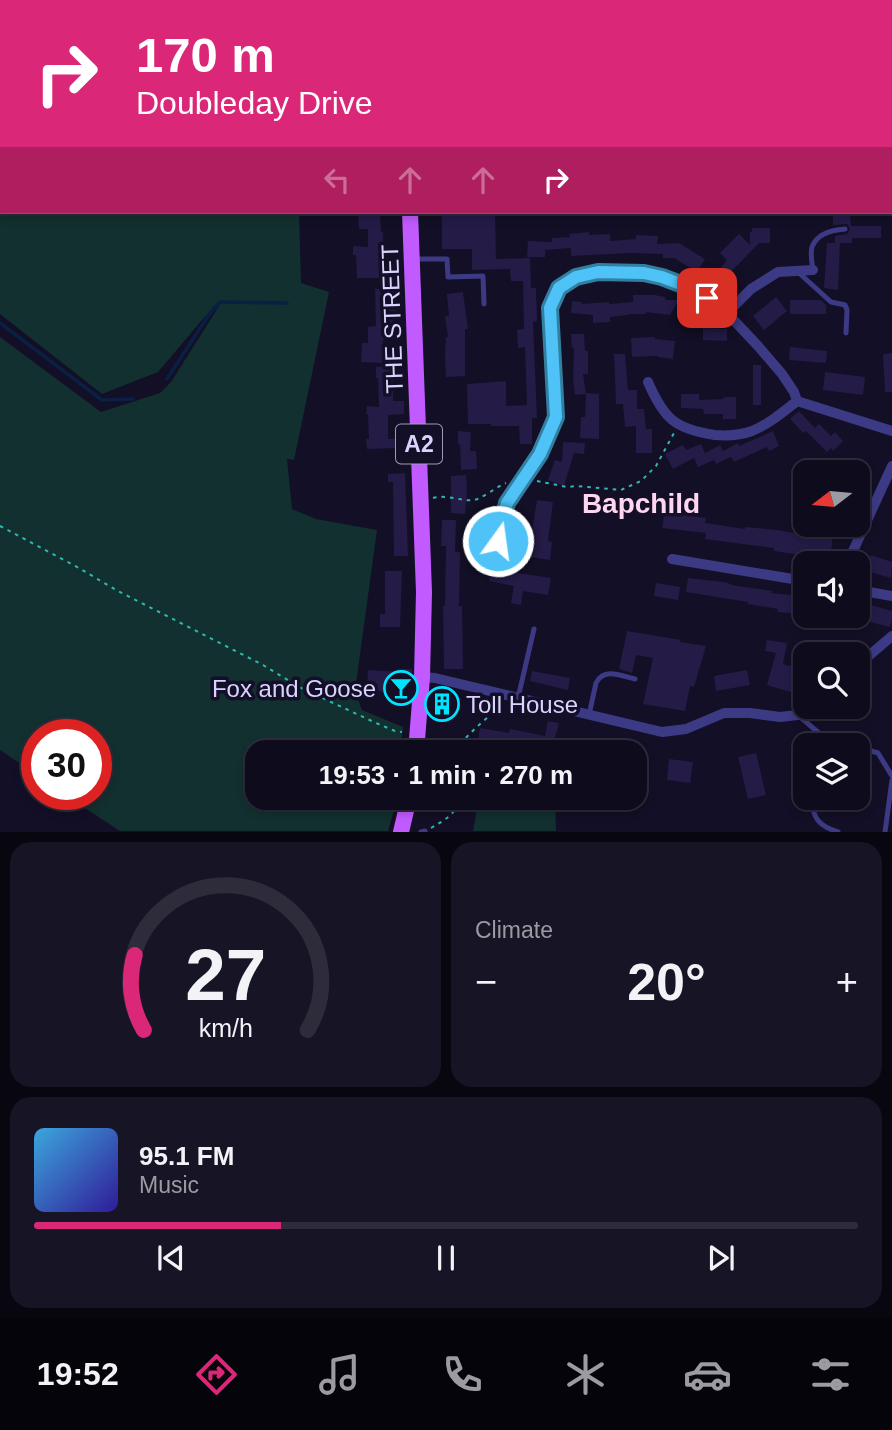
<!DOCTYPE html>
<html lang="en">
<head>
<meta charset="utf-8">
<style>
	:root { --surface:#0e0b1c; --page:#171425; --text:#f1f3f6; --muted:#9b9ba3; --line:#2e2b3b; --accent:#db2777 }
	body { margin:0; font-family:Helvetica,sans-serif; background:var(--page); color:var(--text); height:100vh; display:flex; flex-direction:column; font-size:26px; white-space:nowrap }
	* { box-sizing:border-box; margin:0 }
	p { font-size:23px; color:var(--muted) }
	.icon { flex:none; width:38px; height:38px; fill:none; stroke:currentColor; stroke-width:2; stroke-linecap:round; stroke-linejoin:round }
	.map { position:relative; height:832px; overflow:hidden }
	.drawer { display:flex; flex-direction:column; gap:10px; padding:10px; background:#08060f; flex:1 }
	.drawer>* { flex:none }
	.hud { position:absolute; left:0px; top:0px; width:892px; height:214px; box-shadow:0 4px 10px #0003,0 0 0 2px var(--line); background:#db2777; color:#fff; overflow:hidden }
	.needle { width:46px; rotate:254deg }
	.fabs { position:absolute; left:793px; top:460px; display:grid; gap:14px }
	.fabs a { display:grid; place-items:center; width:77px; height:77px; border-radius:14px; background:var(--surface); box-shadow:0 4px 10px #0003,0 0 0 2px var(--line); font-size:35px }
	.speed { position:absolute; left:21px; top:719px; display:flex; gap:14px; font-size:35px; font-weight:700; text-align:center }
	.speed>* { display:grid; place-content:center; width:91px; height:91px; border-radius:50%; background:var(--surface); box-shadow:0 4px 10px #0003,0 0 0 2px var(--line); line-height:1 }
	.speed .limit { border:10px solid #d22; background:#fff; color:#111 }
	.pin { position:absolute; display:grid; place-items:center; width:60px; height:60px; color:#fff; margin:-30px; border-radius:14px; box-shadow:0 4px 10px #0006 }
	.me { position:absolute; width:77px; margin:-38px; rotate:14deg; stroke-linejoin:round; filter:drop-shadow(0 0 5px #0008) }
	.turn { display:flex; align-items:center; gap:24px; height:147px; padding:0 21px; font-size:32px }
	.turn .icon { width:91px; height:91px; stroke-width:2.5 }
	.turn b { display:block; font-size:49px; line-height:60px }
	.lanes { display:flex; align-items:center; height:66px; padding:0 21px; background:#0003; justify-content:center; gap:35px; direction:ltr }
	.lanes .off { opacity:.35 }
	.big { font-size:52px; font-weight:700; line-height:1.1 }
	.drawer .card { flex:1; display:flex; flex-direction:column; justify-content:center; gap:10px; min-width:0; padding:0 24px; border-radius:21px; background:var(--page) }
	.drawer .dial { align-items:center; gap:0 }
	.dial svg { height:182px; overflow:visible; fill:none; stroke:var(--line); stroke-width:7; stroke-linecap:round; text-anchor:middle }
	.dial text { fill:var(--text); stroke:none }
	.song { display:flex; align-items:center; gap:21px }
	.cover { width:84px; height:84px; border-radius:10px; background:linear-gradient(135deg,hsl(200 70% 55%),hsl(250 70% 35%)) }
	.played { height:7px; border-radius:4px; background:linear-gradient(90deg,var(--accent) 30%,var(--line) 30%) }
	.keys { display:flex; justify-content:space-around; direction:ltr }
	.heat { display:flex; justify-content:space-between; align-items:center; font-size:38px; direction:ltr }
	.drawer .tiles { flex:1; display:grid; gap:10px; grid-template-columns:1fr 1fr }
	.card:last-child { grid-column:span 2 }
	.trip { position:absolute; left:245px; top:740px; width:402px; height:70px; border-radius:21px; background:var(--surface); box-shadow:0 4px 10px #0003,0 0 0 2px var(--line); font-weight:700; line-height:70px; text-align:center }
	.dock { display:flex; height:112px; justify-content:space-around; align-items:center; background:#06040b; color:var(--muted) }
	.dock .icon { width:49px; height:49px }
	.dock .selected { color:var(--accent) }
	.dock b { font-size:32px; color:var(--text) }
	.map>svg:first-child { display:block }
	.green { fill:#12302f }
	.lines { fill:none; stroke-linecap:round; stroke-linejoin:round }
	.stream { stroke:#0a1f44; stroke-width:3.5 }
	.building { fill:#241b47 }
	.path { stroke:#2fb8b0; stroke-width:2; stroke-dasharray:3.5 5; stroke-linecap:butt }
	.lane { stroke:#3d3a85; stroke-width:5 }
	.street { stroke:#3d3a85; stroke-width:10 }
	.secondary { stroke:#6f6bff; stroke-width:14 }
	.primary { stroke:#c25bff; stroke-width:16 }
	.route-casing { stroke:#337fa1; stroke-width:18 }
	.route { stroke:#4fc3f7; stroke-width:12 }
	.labels { text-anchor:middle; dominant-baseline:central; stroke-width:7; stroke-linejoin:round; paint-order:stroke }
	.shield { fill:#130f26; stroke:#9e99be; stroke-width:2 }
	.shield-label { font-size:23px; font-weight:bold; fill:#d9d4ff }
	.street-label { font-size:24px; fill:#d9d4ff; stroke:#130f26 }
	.poi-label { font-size:24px; fill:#d9d4ff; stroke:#130f26; text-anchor:end }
	.quarter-label { font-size:28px; font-weight:bold; fill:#ffd6f0; stroke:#130f26 }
</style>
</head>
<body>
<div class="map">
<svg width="892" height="832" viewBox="0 0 892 832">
	<rect width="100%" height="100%" fill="#130f26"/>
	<path class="green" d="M13,0H296V2H12Z
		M2,54V212H299L301,283L329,292L294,460L287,459L292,509L316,519L377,530L355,691L362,710L403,727L400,752H257V798H395L394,810L388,831H120L65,795L96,794V735H37V775L0,750V337L101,412L160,393L171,382L219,306H214L158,372L102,394L0,314V62Z
		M479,798H555L556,831H473Z"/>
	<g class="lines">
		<path class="stream" d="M0,323L102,400L133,399
			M167,379L208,316L220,302L287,303"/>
	</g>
	<path class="building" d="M358,212H380L381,232H383L382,278H357L356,255H353V246L368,247V229H359Z
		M442,212H495L496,259L530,258L531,288H536L537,321L533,322L537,418H532V444H520L519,426H491V424H468L467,384L506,381V406L527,405L525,347L518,348L517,330L524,329L523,281H511L510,269L472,270V249H442Z
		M850,214L851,226H881V238H852V243H835V236L847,234L850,229L847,224L833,225V215Z
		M752,228H770V243H759L730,273L738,279L724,295L709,283L727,260L720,253L739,234L750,245V232H752Z
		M589,232V235L610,234V241L636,239V235L658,236L657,244L679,243L705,259L697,272L674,258H663V254L631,253L571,256V248L545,250V257H527L528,241L552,242V238L570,237L569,234Z
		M827,243H840L838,290L824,288Z
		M375,289H395L396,315H393V340H383L382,363L361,362L362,343H368V327L376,326Z
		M463,292L468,329H465V376L446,377L445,357L446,337H448L445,316H449L447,294Z
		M633,295H655L665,297V300H679L670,315L646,312V314H628V315L610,317V322L593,323V315L571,313L572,301L582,302V304L609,302V304L633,302Z
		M776,297L787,311L764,330L753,316Z
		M790,300H821L826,305V314H790Z
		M703,328L727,329V341L703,340Z
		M571,334H584L585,351H588V374H583L586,394L575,395L573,379L574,348H572Z
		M655,337V339L675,341L673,359L658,357V356L632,357L631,338Z
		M790,347L827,351L826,363L789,360Z
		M892,353V392H885L883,354Z
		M614,354H625L628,390H637V409H644L646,429H652V453H636V426L625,427L623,404H616Z
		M753,365H761V405H753Z
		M376,367H395L396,377H393V401H404V414L388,415V439L406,438L407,459L398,460L397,448L367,449L366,439H369L368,414H366L367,406L379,407L378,378H376Z
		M825,372L865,377L863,395L823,390Z
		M586,393L599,394V439L580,438L581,417H585Z
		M681,394H699V400L723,399L724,397H736V419H723V414H704L703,409L681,408Z
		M799,411L815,428L819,424L831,436L835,432L843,441L833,451L831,448L827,452L806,431L803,433L790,419Z
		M458,431L471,432L470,451H476L477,469L461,470L460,444H458Z
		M773,431L779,446L769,451L767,447L734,462L731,457L716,464L714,460L698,467L694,458L673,469L665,454L683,445L686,450L701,444L705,453L720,445L723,451L738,443L739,446Z
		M563,442L585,443L584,454L574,453L564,486L548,480L555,460L562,462Z
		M405,473L408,556H394L393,482H388V474Z
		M466,475L467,491L465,514L451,513V476Z
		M537,500L553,502L548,541L552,542L550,560L531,557L534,536H531Z
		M665,511L692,514V516L706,518L705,523L745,529V527L777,530L802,534L805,525H847L841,537L833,533L830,563L805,561L806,556L774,551V548L705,539L706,533L662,528Z
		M442,520H456L455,552H460L459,606H462L463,669H444L443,606H445L446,546H441Z
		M871,555L892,562L891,578L867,571Z
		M491,569L551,578L548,595L523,591L521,605L511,603L514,586L489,581Z
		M385,571H402L400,627H380V614H385Z
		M688,578L724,582L731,584V585L772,591L771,593L803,596L802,614L777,612L778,609L748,604V602L686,592Z
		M656,583L680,587L678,600L654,596Z
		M858,603L871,605L892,611V619L890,627L858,619Z
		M627,631L681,640L680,642L706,646L694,687L690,686L685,711L643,704L653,658L636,655L632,673L619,669Z
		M767,640L787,643L783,664L801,669L794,693L767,685L776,653L765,651Z
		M401,669H412L410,698L400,697V693L367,690L368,670L401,672Z
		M747,670L750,685L716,691L714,676Z
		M532,671L570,678L568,690L530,681Z
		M436,692L450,694L448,716L433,714Z
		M548,721L559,723L551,752H538L528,750V752H523L477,745L480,728L509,733L510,729L545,736Z
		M756,753L766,795L748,799L738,757Z
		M669,759L693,762L690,783L667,780Z"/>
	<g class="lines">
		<path class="path" d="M23,2L24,0
			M563,2L564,0
			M0,61H2
			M0,118L2,110
			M891,145L892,144
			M891,159H892
			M537,481L567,487L577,486L621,490L641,481L656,466L674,433
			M433,498C449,494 462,502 474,500C481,499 498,486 506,483
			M0,526L79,568L116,590L263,665L301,688L376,723L395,731L402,732
			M460,752L459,745C473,730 487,716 505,706
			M431,828C445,820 456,814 461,798"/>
		<path class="lane" d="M439,2V0
			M491,2V0
			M415,259H447L448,277L483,276L484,304
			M813,270C812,263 810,254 812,247C817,233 832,230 845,229
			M799,273L831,302L845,305L847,310L846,333
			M518,698L534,629
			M589,715L596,683C604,667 621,676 635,679
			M798,715L820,734L819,746
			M820,734L854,746
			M858,747L878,753L892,776
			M812,798C812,818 819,826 838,832
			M421,832L425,831
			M885,832L892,780"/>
		<path class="street" d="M891,93L892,94
			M727,313L751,289L778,272L813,270
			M648,382C664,419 675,429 715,435C727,436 741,435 752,431C769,424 783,412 797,401
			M497,541L507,503L540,454L556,417L550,308L559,288L576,277L598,272L644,273L662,277L683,285L707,298L727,313L758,346L782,374L794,392L797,401L892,431
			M672,559L805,581
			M847,564L892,466
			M858,590L892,596
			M858,665L892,636
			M422,677L435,678L662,732L686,729L724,713H750L780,717L798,715L808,707"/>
		<path class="secondary" d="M736,2L754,0"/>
		<path class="primary" d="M411,2V0
			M410,212L424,592L422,677L416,752
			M401,832L409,798"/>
	</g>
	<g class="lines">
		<g class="route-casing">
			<path id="route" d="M498,541L507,503L540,454L556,417L550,308L559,288L576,277L598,272L644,273L662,277L683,285L707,298"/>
		</g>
		<use href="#route" class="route"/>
	</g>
	<defs>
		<g id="bar-ring" transform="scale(1.75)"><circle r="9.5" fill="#130f26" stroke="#00e5ff" stroke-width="1.5"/><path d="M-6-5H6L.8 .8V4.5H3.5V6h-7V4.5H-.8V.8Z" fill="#00e5ff"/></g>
		<g id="building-ring" transform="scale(1.75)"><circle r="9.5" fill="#130f26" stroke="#00e5ff" stroke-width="1.5"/><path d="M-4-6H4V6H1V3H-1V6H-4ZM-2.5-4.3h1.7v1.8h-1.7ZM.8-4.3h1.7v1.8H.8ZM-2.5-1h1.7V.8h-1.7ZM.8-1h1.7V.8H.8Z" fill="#00e5ff"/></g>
	</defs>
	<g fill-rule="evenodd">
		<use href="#bar-ring" x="401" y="688"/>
		<use href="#building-ring" x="442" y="704"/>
	</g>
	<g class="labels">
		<rect class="shield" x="396" y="424.5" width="46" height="39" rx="5"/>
		<g class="shield-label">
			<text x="419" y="444">A2</text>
		</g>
		<g class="street-label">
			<text transform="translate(392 319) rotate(-92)">THE STREET</text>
		</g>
		<g class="poi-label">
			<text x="376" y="688">Fox and Goose</text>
			<text x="466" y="704" text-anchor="start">Toll House</text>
		</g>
		<g class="quarter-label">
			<text x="641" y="503">Bapchild</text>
		</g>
	</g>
</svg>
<div class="fabs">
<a><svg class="needle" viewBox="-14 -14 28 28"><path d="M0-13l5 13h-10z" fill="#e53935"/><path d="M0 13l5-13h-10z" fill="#9b9ba3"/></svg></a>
<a><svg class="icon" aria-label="sound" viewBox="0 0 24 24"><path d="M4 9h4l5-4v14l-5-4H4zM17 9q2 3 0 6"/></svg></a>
<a><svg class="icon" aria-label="search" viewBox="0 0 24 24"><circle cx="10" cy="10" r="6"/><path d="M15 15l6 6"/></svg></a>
<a><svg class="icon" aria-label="layers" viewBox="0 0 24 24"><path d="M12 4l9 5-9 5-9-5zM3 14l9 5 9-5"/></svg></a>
</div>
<div class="speed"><div class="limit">30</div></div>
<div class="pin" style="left:707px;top:298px;background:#d93025"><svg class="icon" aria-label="arrive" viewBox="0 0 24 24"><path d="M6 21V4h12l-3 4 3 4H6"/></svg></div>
<svg class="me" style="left:498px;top:541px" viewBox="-20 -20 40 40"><circle r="17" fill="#4fc3f7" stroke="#fff" stroke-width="3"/><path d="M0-11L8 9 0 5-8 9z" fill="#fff"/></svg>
<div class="trip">19:53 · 1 min · 270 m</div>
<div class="hud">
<div class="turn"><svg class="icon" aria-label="right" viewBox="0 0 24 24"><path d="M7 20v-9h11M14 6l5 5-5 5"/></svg><div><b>170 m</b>Doubleday Drive</div></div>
<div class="lanes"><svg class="icon off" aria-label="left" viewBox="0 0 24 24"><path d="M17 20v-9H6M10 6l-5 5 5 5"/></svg><svg class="icon off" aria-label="ahead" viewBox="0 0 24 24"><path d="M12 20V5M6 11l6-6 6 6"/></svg><svg class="icon off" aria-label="ahead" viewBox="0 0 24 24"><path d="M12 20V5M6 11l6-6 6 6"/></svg><svg class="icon" aria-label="right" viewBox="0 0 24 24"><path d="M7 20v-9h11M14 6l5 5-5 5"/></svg></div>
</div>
</div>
<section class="drawer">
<div class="tiles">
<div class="card dial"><svg viewBox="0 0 100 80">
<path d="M14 69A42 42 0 1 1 86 69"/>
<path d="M14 69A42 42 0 0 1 10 36" stroke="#db2777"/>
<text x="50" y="56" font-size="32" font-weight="700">27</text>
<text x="50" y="72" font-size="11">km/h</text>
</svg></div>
<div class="card"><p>Climate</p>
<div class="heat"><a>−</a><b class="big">20°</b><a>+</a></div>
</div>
<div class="card">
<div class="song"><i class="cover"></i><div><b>95.1 FM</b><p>Music</p></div></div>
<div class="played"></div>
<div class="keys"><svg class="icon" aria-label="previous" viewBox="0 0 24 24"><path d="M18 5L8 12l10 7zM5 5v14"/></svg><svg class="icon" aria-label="pause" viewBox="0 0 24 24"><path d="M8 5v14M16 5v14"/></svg><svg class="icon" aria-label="next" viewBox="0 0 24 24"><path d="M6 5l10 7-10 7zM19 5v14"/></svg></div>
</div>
</div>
</section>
<nav class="dock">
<b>19:52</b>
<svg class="icon selected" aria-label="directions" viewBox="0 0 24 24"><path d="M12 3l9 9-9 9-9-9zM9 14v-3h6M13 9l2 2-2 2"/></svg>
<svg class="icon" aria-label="music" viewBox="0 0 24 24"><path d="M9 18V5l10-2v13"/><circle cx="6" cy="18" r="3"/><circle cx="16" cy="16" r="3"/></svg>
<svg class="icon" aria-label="phone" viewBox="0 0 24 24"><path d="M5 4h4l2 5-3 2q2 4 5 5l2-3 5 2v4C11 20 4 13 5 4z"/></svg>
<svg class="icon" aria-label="climate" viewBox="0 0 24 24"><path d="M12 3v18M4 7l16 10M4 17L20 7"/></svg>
<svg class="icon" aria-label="car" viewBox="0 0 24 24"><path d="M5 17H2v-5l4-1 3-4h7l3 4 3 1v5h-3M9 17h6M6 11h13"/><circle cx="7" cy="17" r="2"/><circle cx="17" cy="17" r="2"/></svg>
<svg class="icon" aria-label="filters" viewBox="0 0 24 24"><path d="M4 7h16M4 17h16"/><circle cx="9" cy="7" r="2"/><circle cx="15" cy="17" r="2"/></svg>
</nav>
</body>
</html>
